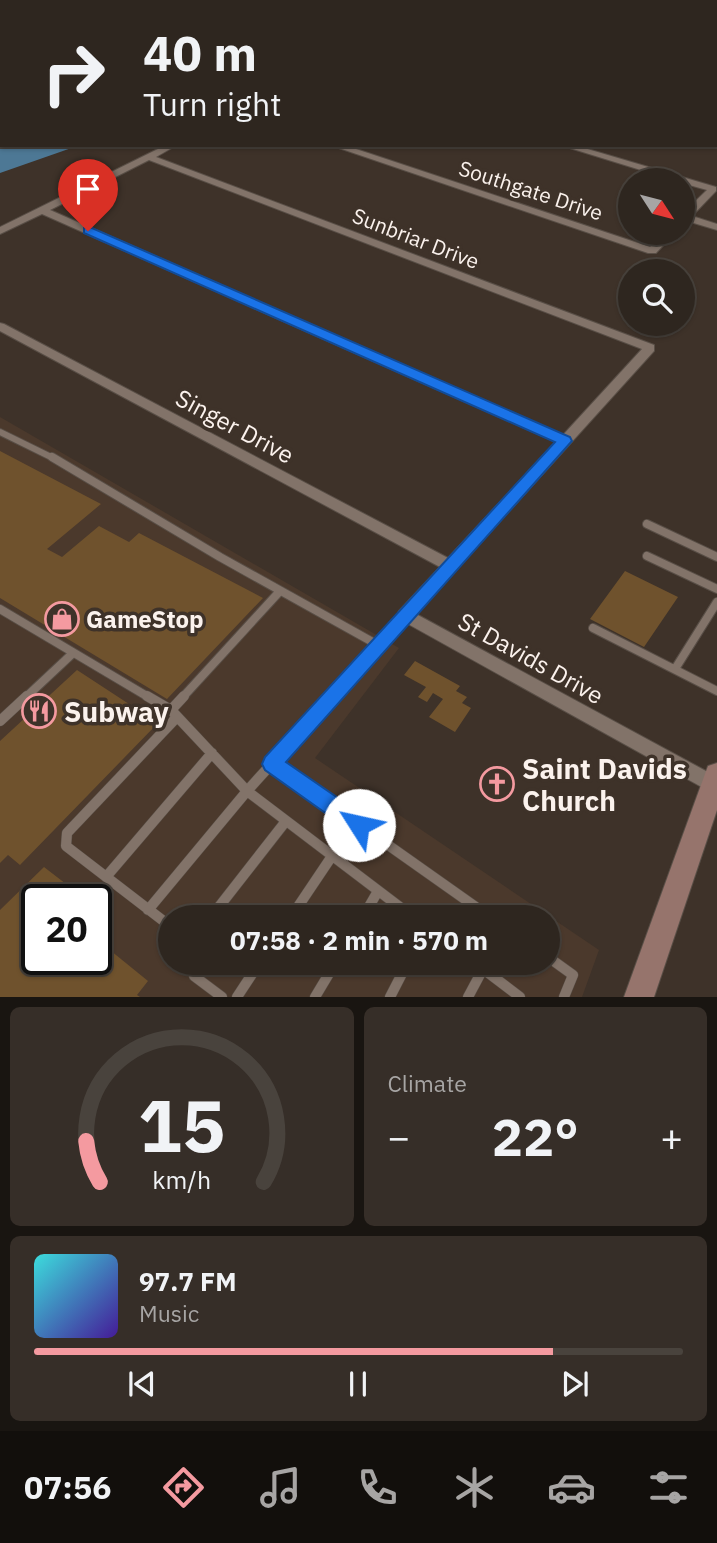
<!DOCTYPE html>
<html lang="en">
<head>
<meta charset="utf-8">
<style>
	:root { --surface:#2e261f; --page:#362e28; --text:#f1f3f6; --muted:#a7a5a4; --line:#49433d; --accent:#f49aa0 }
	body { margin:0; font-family:"IBM Plex Sans",sans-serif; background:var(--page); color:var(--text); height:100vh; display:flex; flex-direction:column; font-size:26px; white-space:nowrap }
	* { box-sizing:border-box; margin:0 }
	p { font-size:23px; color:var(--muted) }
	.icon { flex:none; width:38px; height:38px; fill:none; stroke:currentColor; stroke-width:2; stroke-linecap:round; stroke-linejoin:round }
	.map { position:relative; height:997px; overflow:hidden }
	.drawer { display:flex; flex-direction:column; gap:10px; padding:10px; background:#191511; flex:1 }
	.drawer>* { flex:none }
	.guide { position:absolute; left:0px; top:0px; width:718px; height:147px; box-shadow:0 2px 5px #0004,0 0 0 2px var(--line); background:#2e261f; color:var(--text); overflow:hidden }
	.needle { width:46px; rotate:126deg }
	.tools { position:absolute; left:618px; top:168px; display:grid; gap:14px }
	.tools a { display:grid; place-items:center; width:77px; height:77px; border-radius:50%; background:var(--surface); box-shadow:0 2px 5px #0004,0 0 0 2px var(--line); font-size:35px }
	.speed { position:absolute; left:21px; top:884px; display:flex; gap:14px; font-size:35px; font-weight:700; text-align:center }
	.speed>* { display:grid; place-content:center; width:91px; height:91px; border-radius:50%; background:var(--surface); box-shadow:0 2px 5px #0004,0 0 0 2px var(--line); line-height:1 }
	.speed .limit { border:4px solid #111; border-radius:10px; background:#fff; color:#111 }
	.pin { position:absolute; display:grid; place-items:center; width:60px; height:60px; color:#fff; margin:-72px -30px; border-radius:50% 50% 50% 0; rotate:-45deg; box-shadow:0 0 7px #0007 }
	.pin .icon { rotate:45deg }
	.me { position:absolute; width:77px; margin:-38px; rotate:305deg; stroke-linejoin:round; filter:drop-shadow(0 0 5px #0008) }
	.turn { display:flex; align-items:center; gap:24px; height:147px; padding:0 28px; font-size:32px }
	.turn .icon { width:91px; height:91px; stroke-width:2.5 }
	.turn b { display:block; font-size:49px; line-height:60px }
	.big { font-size:52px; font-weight:700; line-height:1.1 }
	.drawer .widget { flex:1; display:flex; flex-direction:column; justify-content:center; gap:10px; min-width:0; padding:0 24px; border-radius:10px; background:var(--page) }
	.drawer .dial { align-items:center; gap:0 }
	.dial svg { height:182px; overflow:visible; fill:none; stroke:var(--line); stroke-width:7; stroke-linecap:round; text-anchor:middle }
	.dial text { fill:var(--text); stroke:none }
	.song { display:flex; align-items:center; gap:21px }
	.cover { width:84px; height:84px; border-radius:10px; background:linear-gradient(135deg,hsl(180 70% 55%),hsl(260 70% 35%)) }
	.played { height:7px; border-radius:4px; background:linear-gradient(90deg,var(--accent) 80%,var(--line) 80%) }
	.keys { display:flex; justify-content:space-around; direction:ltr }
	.heat { display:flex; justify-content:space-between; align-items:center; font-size:38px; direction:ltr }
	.drawer .tiles { flex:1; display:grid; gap:10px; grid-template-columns:1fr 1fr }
	.widget:last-child { grid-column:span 2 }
	.trip { position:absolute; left:158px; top:905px; width:402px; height:70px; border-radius:35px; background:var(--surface); box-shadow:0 2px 5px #0004,0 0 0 2px var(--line); font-weight:700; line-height:70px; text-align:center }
	.tabs { display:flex; height:112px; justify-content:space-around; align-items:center; background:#120f0c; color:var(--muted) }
	.tabs .icon { width:49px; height:49px }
	.tabs .current { color:var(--accent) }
	.tabs b { font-size:32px; color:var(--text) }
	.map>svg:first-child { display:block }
	.built { fill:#4b392c; fill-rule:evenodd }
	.green { fill:#284836 }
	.water { fill:#4d7895 }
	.building { fill:#6f522d }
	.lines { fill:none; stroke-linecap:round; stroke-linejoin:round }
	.lane-far2-casing { stroke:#584e46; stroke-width:8 }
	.lane-far1-casing { stroke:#584e46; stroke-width:10 }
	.lane-casing { stroke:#584e46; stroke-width:11 }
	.street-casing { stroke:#584e46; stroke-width:2 }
	.secondary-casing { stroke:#584e46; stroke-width:2 }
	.path { stroke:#9c928b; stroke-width:2; stroke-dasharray:1 2.5; stroke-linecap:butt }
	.lane-far2 { stroke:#827369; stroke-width:6 }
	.lane-far1 { stroke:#827369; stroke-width:8 }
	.lane { stroke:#827369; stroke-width:10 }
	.street { fill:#827369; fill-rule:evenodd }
	.secondary { fill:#96746c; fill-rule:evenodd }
	.route { fill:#1a73e8; stroke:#114b97; stroke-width:2 }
	.labels { text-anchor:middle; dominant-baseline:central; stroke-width:7; stroke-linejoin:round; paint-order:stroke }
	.far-street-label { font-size:21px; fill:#fbf2ed; stroke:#3e3229 }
	.street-label { font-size:24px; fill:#fbf2ed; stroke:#3e3229 }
	.poi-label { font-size:24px; font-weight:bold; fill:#fbf2ed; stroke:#3e3229; text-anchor:start }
	.near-poi-label { font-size:28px; font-weight:bold; fill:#fbf2ed; stroke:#3e3229; text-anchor:start }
</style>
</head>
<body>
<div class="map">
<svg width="717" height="997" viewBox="0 0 717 997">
	<rect width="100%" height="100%" fill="#3e3229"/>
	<path class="built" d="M0,417L399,648L315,758L599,950L582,997H0ZM37,900H96V959H37ZM170,917H548V962H170Z"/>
	<path class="green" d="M195,0H697L705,2H196Z"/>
	<path class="water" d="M0,139L2,145H80L0,173Z"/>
	<path class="building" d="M0,451L101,504L47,549L62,557L99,526L129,542L139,533L263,598L167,699L0,598Z
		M625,571L678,597L644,647L590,619Z
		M415,661L460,686L456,691L467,697L462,703L471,708L455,732L429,717L443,699L433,693L427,702L418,697L426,687L404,675Z
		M77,670L158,723L20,865L8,855L0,863V741Z
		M44,867L79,894L74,900H37V959H96V920L110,931L100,942L148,981L137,995L140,997H0V910Z"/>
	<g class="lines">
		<g class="lane-far2-casing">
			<path id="lane-far2" d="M0,432L55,459"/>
		</g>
		<g class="lane-far1-casing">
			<path id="lane-far1" d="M52,457L220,557L378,645
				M647,524L717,557
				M647,556L717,589
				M0,609L150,698
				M593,628L717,691
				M675,669L717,602
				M25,698L72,654
				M182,698L280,591
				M331,698L405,615"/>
		</g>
		<g class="lane-casing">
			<path id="lane" d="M147,696L171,710
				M333,696L247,791L413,917
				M0,721L27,696
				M272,763L490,917
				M106,877L212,753
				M148,910L247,791L171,710L184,696
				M211,917L286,821
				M291,917L332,856
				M363,917L378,891
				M170,926L66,846L67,833L177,717
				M548,957L573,975L564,997
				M193,962L194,976L222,997
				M474,962L520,997
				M237,997L260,962
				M315,997L336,962
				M390,997L408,962
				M468,997L483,969"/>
		</g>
		<g class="street-casing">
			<path id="street" d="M716,5H717V10H716Z
				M166,145H177L156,157L654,345V351L416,614L717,777V791L713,792L707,790L399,619L397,615L399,611L440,567L0,331V323L4,324L448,558L556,442L42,214L0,234V227ZM149,160L642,349L563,435L50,210Z
				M330,145H344L650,247L665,233H675L656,253H648Z
				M560,145H574L716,187V191L692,216L717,224V230L687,221L682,223V214L707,190L682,183V180H673Z"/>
		</g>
		<g class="secondary-casing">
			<path id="secondary" d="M717,763V810L654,997H624L705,774L708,766Z"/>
		</g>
		<path class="path" d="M216,0L218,2
			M493,0L500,2"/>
		<use href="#lane-far2" class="lane-far2"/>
		<use href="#lane-far1" class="lane-far1"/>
		<use href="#lane" class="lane"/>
		<use href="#street" class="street"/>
		<use href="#secondary" class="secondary"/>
	</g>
	<path class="route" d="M84,228H92L570,437L572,441L286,762L367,818L370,825L367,832L359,835L352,832L265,770L262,764L265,757L555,442L84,233Z"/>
	<defs>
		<g id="shop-ring" transform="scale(1.75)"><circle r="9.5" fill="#3e3229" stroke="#f49aa0" stroke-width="1.5"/><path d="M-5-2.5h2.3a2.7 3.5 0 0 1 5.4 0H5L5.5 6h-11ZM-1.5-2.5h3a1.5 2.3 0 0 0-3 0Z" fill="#f49aa0"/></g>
		<g id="restaurant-ring" transform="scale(1.75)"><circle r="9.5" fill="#3e3229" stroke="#f49aa0" stroke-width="1.5"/><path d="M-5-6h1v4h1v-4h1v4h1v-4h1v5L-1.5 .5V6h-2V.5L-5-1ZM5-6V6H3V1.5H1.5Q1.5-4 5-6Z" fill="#f49aa0"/></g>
		<g id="church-ring" transform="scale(1.75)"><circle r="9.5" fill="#3e3229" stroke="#f49aa0" stroke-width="1.5"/><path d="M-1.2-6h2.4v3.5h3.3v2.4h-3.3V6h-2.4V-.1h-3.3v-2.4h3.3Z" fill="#f49aa0"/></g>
	</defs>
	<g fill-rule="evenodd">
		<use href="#shop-ring" x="62" y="619"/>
		<use href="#restaurant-ring" x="39" y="711"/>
		<use href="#church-ring" x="497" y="784"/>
	</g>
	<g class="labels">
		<g class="far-street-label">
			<text transform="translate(531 190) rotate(18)">Southgate Drive</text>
			<text transform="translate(416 238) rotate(21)">Sunbriar Drive</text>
		</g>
		<g class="street-label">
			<text transform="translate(235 426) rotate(28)">Singer Drive</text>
			<text transform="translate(531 658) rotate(29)">St Davids Drive</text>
		</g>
		<g class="poi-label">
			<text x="86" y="619">GameStop</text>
		</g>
		<g class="near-poi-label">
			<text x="64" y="711">Subway</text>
			<text x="522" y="768">Saint Davids<tspan x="522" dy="32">Church</tspan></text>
		</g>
	</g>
</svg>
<div class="tools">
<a><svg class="needle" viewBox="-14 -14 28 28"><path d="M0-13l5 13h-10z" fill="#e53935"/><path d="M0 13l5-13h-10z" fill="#a7a5a4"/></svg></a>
<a><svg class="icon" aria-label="search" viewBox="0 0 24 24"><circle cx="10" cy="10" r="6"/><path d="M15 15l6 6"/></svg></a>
</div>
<div class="speed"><div class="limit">20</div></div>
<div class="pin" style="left:88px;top:231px;background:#d93025"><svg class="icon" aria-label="arrive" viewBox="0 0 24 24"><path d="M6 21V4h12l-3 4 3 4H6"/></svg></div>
<svg class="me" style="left:359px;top:825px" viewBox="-20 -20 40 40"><circle r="19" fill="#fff"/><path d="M0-13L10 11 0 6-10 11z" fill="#1a73e8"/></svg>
<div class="trip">07:58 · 2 min · 570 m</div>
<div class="guide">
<div class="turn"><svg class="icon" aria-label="right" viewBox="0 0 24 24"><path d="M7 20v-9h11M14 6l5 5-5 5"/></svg><div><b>40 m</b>Turn right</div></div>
</div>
</div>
<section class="drawer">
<div class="tiles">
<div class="widget dial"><svg viewBox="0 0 100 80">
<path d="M14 69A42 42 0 1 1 86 69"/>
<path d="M14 69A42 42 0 0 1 8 51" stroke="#f49aa0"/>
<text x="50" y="56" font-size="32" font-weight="700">15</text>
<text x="50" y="72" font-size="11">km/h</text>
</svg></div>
<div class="widget"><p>Climate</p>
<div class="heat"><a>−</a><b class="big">22°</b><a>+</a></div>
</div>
<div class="widget">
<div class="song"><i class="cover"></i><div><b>97.7 FM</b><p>Music</p></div></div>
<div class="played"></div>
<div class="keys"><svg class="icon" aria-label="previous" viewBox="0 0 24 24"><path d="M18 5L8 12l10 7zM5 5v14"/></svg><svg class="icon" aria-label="pause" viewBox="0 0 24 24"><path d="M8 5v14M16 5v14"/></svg><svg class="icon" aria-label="next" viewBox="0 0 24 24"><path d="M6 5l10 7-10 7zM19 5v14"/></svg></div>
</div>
</div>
</section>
<nav class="tabs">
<b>07:56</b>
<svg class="icon current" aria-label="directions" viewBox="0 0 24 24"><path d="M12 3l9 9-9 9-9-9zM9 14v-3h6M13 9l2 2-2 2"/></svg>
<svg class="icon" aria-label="music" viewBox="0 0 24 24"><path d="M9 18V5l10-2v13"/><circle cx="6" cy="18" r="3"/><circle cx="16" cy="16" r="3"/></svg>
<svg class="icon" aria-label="phone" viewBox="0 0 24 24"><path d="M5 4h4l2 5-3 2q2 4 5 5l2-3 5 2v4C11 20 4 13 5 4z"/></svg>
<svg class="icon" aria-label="climate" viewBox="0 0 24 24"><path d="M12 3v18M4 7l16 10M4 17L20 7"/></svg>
<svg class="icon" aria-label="car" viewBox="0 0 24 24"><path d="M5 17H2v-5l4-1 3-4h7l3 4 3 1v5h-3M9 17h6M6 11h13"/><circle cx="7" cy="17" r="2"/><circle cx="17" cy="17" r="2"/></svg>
<svg class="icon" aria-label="filters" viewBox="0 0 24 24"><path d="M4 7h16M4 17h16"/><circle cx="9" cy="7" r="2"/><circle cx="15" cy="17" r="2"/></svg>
</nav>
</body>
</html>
